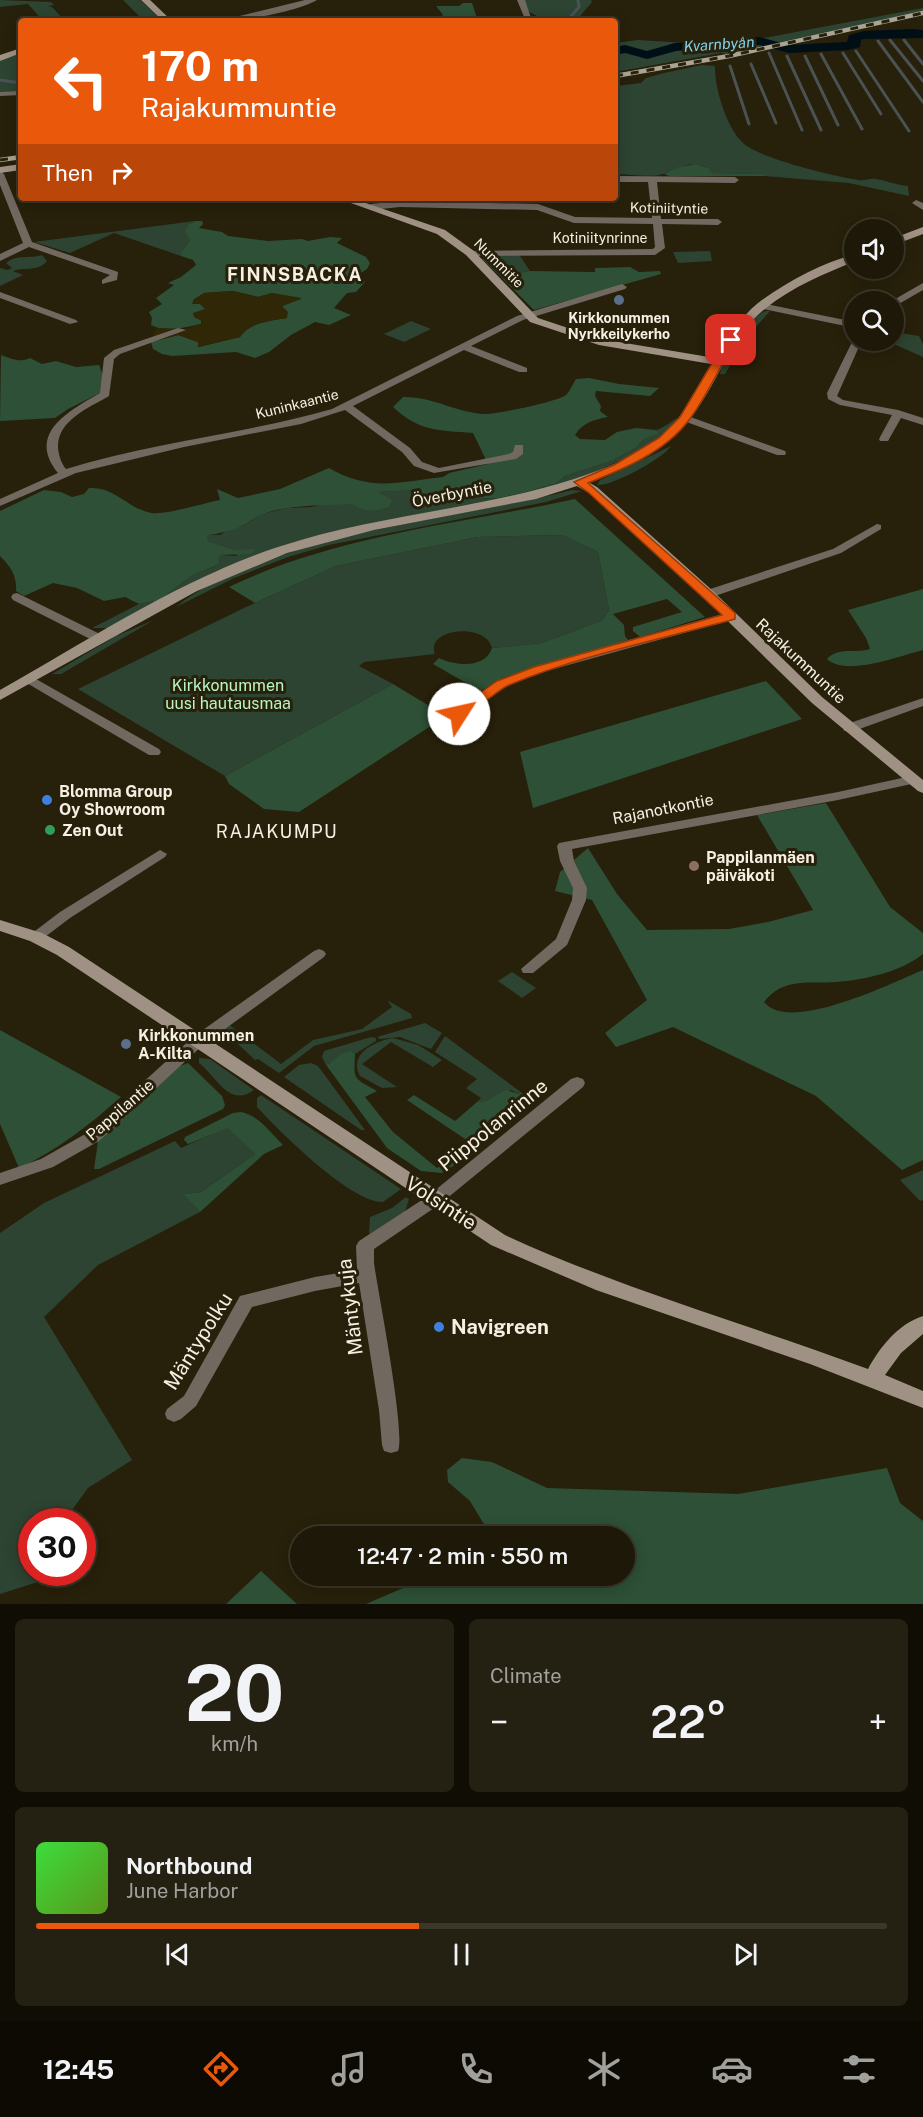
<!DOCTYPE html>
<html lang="en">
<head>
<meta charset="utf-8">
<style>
	:root { --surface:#1d1808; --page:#252112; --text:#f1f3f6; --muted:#a0a09c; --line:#3b3729; --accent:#ea580c }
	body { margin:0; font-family:"Public Sans",sans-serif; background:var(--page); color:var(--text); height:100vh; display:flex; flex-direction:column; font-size:22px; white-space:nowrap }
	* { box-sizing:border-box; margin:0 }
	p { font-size:20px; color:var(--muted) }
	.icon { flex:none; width:33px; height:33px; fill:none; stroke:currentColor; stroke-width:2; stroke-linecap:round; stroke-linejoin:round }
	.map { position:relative; height:1604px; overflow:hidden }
	.side { display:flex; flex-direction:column; gap:15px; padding:15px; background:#100d04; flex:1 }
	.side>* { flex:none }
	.hud { position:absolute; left:18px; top:18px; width:600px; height:183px; border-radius:6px; box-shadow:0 3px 15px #0003,0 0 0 2px var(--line); background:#ea580c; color:#fff; overflow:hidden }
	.buttons { position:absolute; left:844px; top:219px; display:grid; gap:12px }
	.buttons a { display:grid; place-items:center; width:60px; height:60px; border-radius:50%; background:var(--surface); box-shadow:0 3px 15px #0003,0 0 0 2px var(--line); font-size:30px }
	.speed { position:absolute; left:18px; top:1508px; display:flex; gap:12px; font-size:30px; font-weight:700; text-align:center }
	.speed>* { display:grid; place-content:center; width:78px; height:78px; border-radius:50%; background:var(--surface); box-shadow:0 3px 15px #0003,0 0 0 2px var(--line); line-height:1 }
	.speed .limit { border:9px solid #d22; background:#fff; color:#111 }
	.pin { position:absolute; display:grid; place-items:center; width:51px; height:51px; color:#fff; margin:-26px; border-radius:12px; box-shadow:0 3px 9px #0006 }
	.me { position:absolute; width:66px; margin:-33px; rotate:55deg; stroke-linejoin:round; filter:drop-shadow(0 0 4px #0008) }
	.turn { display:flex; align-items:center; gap:21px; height:126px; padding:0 24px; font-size:27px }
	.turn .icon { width:78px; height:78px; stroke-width:2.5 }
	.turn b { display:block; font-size:42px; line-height:51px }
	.then { display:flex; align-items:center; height:57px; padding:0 24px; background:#0003; gap:12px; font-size:22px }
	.big { font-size:45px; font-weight:600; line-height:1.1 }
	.side .card { flex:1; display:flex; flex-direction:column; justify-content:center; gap:9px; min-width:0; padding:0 21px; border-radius:9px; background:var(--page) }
	.side .dial { align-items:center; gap:0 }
	.dial b { font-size:78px; line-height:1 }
	.song { display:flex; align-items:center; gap:18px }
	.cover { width:72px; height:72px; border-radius:9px; background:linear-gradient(135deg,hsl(120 70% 55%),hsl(90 70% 35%)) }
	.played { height:6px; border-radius:3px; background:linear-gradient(90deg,var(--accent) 45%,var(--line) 45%) }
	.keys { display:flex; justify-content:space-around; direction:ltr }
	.heat { display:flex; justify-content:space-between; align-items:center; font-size:33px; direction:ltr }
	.side .tiles { flex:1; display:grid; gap:15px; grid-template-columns:1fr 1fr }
	.card:last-child { grid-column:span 2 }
	.trip { position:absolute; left:290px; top:1526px; width:345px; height:60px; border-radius:30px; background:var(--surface); box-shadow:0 3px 15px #0003,0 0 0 2px var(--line); font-weight:600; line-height:60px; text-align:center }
	.tabs { display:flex; height:96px; justify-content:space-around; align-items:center; background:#0c0a03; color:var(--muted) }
	.tabs .icon { width:42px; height:42px }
	.tabs .selected { color:var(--accent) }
	.tabs b { font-size:27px; color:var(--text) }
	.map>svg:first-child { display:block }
	.green { fill:#2d4432 }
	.forest { fill:#2d5036 }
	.sand { fill:#2f2706 }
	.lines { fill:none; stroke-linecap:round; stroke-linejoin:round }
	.stream { stroke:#4a5254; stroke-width:3 }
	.river { fill:#000f16; fill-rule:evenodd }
	.street { fill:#716860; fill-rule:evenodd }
	.secondary { fill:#9f9184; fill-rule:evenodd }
	.rail-casing { stroke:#a9a493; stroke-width:4.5 }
	.rail { stroke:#27200a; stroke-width:3; stroke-dasharray:8; stroke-linecap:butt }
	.route { fill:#ea580c; stroke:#983908; stroke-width:1.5 }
	.service-dot { fill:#5c6f8a; stroke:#27200a; stroke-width:2 }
	.shop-dot { fill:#3f7fe0; stroke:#27200a; stroke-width:2 }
	.leisure-dot { fill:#2e9e5b; stroke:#27200a; stroke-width:2 }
	.education-dot { fill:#8d6e63; stroke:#27200a; stroke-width:2 }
	.labels { text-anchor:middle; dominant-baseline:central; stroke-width:6; stroke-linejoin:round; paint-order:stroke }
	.far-street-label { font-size:14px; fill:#f5f0e3; stroke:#27200a }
	.far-poi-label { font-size:14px; font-weight:bold; fill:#f5f0e3; stroke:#27200a }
	.far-water-label { font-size:15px; font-style:italic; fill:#81d2ee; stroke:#27200a }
	.street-label { font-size:16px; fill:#f5f0e3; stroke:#27200a }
	.park-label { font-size:16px; fill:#b8f5c6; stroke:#27200a }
	.poi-label { font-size:16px; font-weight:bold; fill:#f5f0e3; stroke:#27200a; text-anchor:start }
	.far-district-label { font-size:18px; font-weight:bold; letter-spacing:1.5px; fill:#f5f0e3; stroke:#27200a }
	.neighbourhood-label { font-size:18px; letter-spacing:1.5px; fill:#f5f0e3; stroke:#27200a }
	.near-street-label { font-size:20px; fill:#f5f0e3; stroke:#27200a }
	.near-poi-label { font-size:20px; font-weight:bold; fill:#f5f0e3; stroke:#27200a; text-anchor:start }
</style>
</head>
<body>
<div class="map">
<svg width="923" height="1604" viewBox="0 0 923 1604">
	<rect width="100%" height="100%" fill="#27200a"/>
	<path class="green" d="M0,0L51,2L54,5L48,6L52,7L65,21H43L28,4L0,7Z
		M123,0H140L163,21H144Z
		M524,0H591L592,2L576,21H529L535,20L537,16L528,11Z
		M923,8V11L726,54L721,53L615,72V43L638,40L687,43L764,38Z
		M21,52V92L0,93V59Z
		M702,65L715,66C714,87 727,129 743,143C761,159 833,176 858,180C864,181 871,178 876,179C887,181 897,185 908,186L909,196L849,183L765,176L764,174L710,173L709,168C688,159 682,168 663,174C653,178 627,174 615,174V86L641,83L646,78L664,73Z
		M195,221L189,224L190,240L181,252V256L114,233L70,253L34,242Z
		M710,251L712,261L678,263L673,252Z
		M497,253H518L530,271L500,276L482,259Z
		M42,255L47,261C38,272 24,267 13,271L23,275L0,286V268L8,270L12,268L6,263C16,254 30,259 42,255Z
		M766,311H770L746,338L725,374H720C723,357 749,317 766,311Z
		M411,321L431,329L404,342L384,334Z
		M894,332L919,336L923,344V357L887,341L894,340Z
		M679,418L658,439L641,451L575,481L523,495L297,541L216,571L110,628H92L139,604L160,600L191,576L219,564L220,555L237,556L235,550L208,541L206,534L220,535L229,529L243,526L262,514L287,508L311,507L377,492L416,490V500L499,498L522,493L557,483L565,476L611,461L636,448L644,439L658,434L656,430C666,427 671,420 679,418Z
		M671,446C664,458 611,487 597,485L600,480Z
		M572,490L582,491L546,502L329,545L288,557L232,579L176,607C198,588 225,577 252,566C354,525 466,517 572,490Z
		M562,535L598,552L609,610L603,620L542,643L492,648C486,622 425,628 435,654L364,662L359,666L393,684L225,776L78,689L244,608L336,566L478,537Z
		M154,620L61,674H52L116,636Z
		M512,972L536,988L522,998L498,981Z
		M387,1000L411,1014L412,1018L314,1046L279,1073L258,1059L255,1060L223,1030L228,1024L281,1064L313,1040L362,1029L392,1007Z
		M425,1023L442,1033L431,1049L400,1037L380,1039L377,1037Z
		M445,1036L522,1093L519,1094L511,1090L486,1101L477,1102L481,1098L466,1088L477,1079L435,1052Z
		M371,1037L376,1038V1041L355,1054L352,1051L326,1065L322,1057L324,1051Z
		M393,1038L418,1045L442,1060L433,1067L391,1042L362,1064L397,1087L382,1088L360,1076C348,1054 375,1041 393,1038Z
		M199,1058L210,1059L254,1090C229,1108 217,1077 199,1063Z
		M311,1063L318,1066L365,1130H361L284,1077L299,1065Z
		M261,1095L401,1189L383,1202C351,1203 279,1131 257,1107V1098Z
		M228,1127L255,1154L201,1192L184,1194L200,1212L98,1265L44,1317L132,1460L88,1488L64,1521H32V1572H44L41,1581L0,1594V1233L44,1203L175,1141L181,1148Z
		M923,1170V1200L920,1201L900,1180Z
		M406,1197L409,1199L405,1212L370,1234L369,1233L370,1217L392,1208Z"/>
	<path class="forest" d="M463,3H472L478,21H435L443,15L436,6H459Z
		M696,164L709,168L711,173L764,174L765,176H669L664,174L679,167Z
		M195,221H202L203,224L199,228L222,232L228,236L268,241L302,239L308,241L330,237L342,238L337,243L366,257L370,263L367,269L359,274L365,282L356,292L347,293L334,308L351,315L329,325L315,322L291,335L269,352L255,358L236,352L172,356L162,354L153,349L151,342L178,335L198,342L199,347L240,337C250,322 270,321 287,318L282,306L301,299L272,293L258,297L233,291L204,293L193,304H200L206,309L201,311V324C186,327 165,333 151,325L152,318L149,312L162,304L156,298L174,285L168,283L181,277L196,265L193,260L181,256V252L190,240L185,232L189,224Z
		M630,267L639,272L660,271L661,274L534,310L500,276L530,271L595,272V268Z
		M1,355C12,359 20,363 30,358L42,364L56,361L76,367L99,365L104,378L100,393L68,409L55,418L0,421Z
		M589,378L619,384L659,388L650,396L596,391L595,396L601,406L600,411L608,417C594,420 583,422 575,435L580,439L605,440L617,432L636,428L656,430L659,434L644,439L636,448L611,461L565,476L557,483L522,493L499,498L416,500V490L378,492L392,500L389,507C376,511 364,513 352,504C323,506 290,504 263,514C255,517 249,523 242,526C231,531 218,534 207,535L208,541L235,550L255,549L252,554L220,555L219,564L191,576L160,600L139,604L125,597L104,601L77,588L53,583L24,596L16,591C17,576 11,567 0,556V511L44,490L61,492L72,497L84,494L89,488C115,486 128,509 152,513C165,515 205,503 220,500L217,489L238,498L280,489L329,468C371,492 397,482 443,477L449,473L488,464L473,433C438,430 420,432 393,407L403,397C432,396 457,413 485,414C498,414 556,402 566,395C569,392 573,384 576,379Z
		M575,499L705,617L640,637L633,631V627L682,612L667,599L613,614L624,625L625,636L628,640L502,678L480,691L433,664L439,658C455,666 485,669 492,648L542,643L603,620L609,610L598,552L562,535L478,537L336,566L255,603L229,587C337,535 459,524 575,499Z
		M923,589V650C899,656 846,677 827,659C839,646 855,654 870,649L866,638L848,610Z
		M766,681L802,719L533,808L520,752Z
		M393,684L446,716L299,812L264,809L229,784L225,776Z
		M826,803L890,907L923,933V954C901,972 864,980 836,982C807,984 784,977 764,1002C789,1034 892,983 923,970V1160L902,1170L816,1096L673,1027L616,1047L605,1033L647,1000L592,900L555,891L560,872L588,848L617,894L647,930L729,929L768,922L813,910L757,815Z
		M0,1030L121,1097C89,1125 58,1150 19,1168L0,1124Z
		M352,1051L355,1054C354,1080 352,1077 377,1091L365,1097L393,1132L437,1168L451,1158L456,1161V1164L442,1173L421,1171L387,1148L326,1065C335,1061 341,1051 352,1051Z
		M188,1063L222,1096L225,1105L223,1109L99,1169H94L98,1141L180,1066Z
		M506,1090L519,1094L522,1093L530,1101L527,1106L463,1154L459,1150L468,1141L407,1100L414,1095L455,1121L477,1102L486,1101Z
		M241,1112C258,1115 271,1133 283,1145L264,1154L200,1212L183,1194L201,1192L255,1154L228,1128L188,1144L184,1140L185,1137L233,1113Z
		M462,1458L492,1462L547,1488L738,1494L887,1468L900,1503L923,1521V1604H366L433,1575H624V1536H491L470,1501L448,1482L447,1470Z
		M261,1571L297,1604H226Z"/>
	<path class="sand" d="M233,291L258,297L272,293L302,298L282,306L288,312L287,318C270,321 250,322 240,337L198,347V342L179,335L151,342L156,328L185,329L201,324L202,321L194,317L193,313L205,309L200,304H192L194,299L204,293Z"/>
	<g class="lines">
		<path class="stream" d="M567,21L579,7L578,0
			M890,40L923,81
			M904,40L923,64
			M878,41L923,102
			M856,51L909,131
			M769,53L802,130
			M843,53L881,114
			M821,54L862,129
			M787,56L821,130
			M805,56L838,125
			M751,64L776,123
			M730,66L749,124
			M0,80L21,83"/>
		<path class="river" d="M912,29L923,30V38L864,39L861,40L860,47L848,50L789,53L759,45L676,51L647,59L625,53L615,55V47L625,45L647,51L675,43L759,37L789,45L847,42L849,35L864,31Z"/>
		<path class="street" d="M305,0H317C296,12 244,21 219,21Z
			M517,0H525L532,21L525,19Z
			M21,91V95L0,96V92Z
			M0,171L4,174L32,242L118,272L117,280L102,284V280L110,275L29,247L0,261V254L23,243L0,185Z
			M615,176L735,177L739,180L735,183L657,182L661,219H718L722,222L718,225L662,224L665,248L655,255L470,256L467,255V251L653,249L655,247L653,224L574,223L537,210L400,207L371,210L367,207L371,204L400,201L538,204L575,217L652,218L648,182H615Z
			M916,200L923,203V210L912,203Z
			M923,283V290L897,305L894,306V302H890Z
			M622,284L627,287L625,289L523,320L471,346L527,368V372H519L464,350L353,406L410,448L422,462L439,468L509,454L513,452L515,445H523V454L516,459L434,473L414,466L402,452L345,410L301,424L184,447L76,473L0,506V499L58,473C25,433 71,410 100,393L104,358L114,350L178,328L186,330L120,354L114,359L109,396C89,408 57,420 58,448C59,456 61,463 66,469C153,442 245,434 332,409L517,316Z
			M0,292L76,320L78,322L70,324L0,298Z
			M761,303L855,322V328L758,308V304Z
			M854,338L855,340H862L837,396L843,400L898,410L923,418V425L901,418L888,441H880L879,439L892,415L840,405L828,399L827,393Z
			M685,415L785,451L786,453L785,455H777L681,420L680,418Z
			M877,524L881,525V529L841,553L712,597L708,598L702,594L704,591L833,549Z
			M17,593L104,636L106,639L100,643L96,642L13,600L11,597L13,594Z
			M730,612L734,613L736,616L734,619L543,672L505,687L464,717L459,718L453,714L497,681L535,666Z
			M29,675L159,749L161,752L159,755H149L25,682L23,679L25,676Z
			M923,698V706L854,731H844L843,728L844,725Z
			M911,776L918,780L916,783L838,800L572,849L574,861L587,888L586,900L567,945L533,973H523L521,969L556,939L572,900L573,888L560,861L557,846L559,843L838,792Z
			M160,850L167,854L165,857L70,918L41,940H31L29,937L31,934L60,912Z
			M319,949L324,951L326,954L324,957L203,1045L99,1141L53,1167L0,1185V1173L41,1159L87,1133L193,1037L314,951Z
			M577,1077L583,1079L585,1083L583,1087L440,1204L374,1249V1263C378,1292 406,1433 398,1451L391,1453L384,1451L382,1445L379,1410L359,1283L315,1291L252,1307L196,1406L181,1419L174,1422L167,1419L165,1414L167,1409L184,1396L240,1296L315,1277L357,1270L356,1246L359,1241L428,1196L571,1079Z"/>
		<path class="secondary" d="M141,0H150L172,21H163Z
			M21,48V53L0,61V55Z
			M21,164V170L0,173V167Z
			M337,198H351L445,230L474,251L538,318L601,339L715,358C726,339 741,317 758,303C786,282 822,263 855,254V261C824,274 792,287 766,308C729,337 718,386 688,421C662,453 626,469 588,482L597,487L713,591L822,697L923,780V793L918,791L812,703L703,597L589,493L577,486L536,499L374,530L287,553L197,591L0,700V690C89,640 181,579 278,547C374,515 477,510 574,479C603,469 635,458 659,438C683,419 696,390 711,364L599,345L530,322L466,255L437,234Z
			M923,227V234L894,245V238Z
			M0,920L42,933L69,947L505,1235C622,1289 747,1324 868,1369C880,1347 898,1324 923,1316V1334L901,1353L885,1375L923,1391V1408L810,1364L596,1290L491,1245L57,955L30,941L0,931Z"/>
		<g class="rail-casing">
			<path id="rail" d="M615,76L729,56L923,13
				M0,160L21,157"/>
		</g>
		<use href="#rail" class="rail"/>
	</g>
	<path class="route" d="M727,338L736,340C720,366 707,396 689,420C665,452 624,469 588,483L735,613V619C662,639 578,656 509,685C494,691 469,720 454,717L453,714L454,711L497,681L534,667L722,615L589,493L574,482L614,465L659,438L680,417Z"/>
	<g class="service-dot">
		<circle cx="619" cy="300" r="6"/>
		<circle cx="126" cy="1044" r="6"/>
	</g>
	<g class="shop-dot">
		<circle cx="47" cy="800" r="6"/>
		<circle cx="439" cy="1327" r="6"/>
	</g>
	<circle class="leisure-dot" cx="50" cy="830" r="6"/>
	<circle class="education-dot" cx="694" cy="866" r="6"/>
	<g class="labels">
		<g class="far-street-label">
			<text transform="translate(669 208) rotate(1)">Kotiniityntie</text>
			<text x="600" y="238">Kotiniitynrinne</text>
			<text transform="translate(499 263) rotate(45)">Nummitie</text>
			<text transform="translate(297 404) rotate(-14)">Kuninkaantie</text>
		</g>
		<g class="far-poi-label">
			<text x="619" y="318">Kirkkonummen<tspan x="619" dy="16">Nyrkkeilykerho</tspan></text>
		</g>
		<g class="far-water-label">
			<text transform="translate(719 44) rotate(-4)">Kvarnbyån</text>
		</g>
		<g class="street-label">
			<text transform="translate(452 494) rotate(-11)">Överbyntie</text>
			<text transform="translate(801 661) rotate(43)">Rajakummuntie</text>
			<text transform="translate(663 809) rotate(-11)">Rajanotkontie</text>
			<text transform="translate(120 1110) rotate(-41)">Pappilantie</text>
		</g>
		<g class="park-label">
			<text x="228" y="685">Kirkkonummen<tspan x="228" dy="18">uusi hautausmaa</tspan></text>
		</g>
		<g class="poi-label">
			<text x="59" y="791">Blomma Group<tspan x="59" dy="18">Oy Showroom</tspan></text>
			<text x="62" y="830">Zen Out</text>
			<text x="706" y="857">Pappilanmäen<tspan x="706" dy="18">päiväkoti</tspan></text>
			<text x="138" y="1035">Kirkkonummen<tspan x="138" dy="18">A-Kilta</tspan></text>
		</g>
		<g class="far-district-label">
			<text x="295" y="274">FINNSBACKA</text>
		</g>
		<g class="neighbourhood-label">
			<text x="277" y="831">RAJAKUMPU</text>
		</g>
		<g class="near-street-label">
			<text transform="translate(493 1125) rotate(-39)">Piippolanrinne</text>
			<text transform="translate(441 1203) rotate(33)">Volsintie</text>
			<text transform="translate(350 1307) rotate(-97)">Mäntykuja</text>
			<text transform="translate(198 1341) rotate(-58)">Mäntypolku</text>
		</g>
		<g class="near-poi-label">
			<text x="451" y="1327">Navigreen</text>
		</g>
	</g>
</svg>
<div class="buttons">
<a><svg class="icon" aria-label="sound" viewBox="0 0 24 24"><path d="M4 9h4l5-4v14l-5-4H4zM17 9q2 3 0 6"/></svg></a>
<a><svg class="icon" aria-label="search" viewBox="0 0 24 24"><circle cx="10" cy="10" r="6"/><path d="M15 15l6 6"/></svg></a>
</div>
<div class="speed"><div class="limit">30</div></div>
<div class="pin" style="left:731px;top:340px;background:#d93025"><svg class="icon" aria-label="arrive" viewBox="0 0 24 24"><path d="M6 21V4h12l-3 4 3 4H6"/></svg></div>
<svg class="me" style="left:459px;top:714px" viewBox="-20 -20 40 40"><circle r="19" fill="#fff"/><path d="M0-13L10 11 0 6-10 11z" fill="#ea580c"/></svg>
<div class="trip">12:47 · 2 min · 550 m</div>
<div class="hud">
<div class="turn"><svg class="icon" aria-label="left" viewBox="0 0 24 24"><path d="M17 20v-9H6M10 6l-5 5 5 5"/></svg><div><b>170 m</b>Rajakummuntie</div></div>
<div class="then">Then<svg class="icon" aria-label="right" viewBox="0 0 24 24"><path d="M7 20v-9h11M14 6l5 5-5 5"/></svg></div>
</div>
</div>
<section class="side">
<div class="tiles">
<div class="card dial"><b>20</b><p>km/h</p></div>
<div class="card"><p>Climate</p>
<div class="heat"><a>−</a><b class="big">22°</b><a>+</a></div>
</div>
<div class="card">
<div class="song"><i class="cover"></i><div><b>Northbound</b><p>June Harbor</p></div></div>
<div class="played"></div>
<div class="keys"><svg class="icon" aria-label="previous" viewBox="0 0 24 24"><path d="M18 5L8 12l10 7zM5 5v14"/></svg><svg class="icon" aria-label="pause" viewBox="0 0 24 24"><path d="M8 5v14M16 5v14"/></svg><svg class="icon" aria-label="next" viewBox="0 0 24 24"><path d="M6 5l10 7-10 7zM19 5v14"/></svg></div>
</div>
</div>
</section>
<nav class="tabs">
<b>12:45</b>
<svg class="icon selected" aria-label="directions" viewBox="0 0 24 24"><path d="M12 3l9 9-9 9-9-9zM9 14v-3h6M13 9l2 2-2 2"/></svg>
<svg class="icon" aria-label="music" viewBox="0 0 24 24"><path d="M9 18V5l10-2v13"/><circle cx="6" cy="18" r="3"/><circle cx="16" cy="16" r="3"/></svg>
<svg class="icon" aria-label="phone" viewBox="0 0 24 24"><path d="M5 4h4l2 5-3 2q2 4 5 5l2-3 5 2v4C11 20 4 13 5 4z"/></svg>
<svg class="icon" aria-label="climate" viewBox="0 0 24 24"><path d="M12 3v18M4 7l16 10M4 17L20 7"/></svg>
<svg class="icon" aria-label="car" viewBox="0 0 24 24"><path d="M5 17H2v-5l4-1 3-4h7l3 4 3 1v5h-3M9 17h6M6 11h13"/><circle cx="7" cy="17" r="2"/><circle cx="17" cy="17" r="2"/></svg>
<svg class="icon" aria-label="filters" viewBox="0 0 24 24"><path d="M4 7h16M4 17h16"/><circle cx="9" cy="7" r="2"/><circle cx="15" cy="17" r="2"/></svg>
</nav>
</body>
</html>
